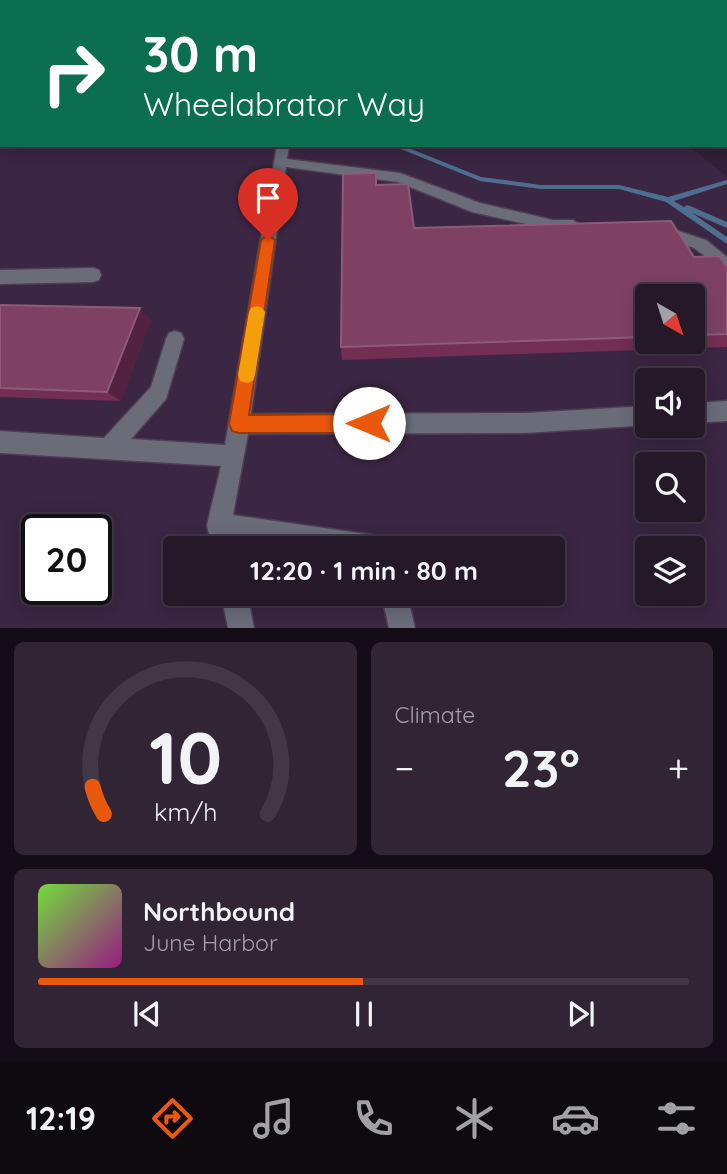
<!DOCTYPE html>
<html lang="en">
<head>
<meta charset="utf-8">
<style>
	:root { --surface:#251829; --page:#312535; --text:#f1f3f6; --muted:#a3a0a8; --line:#423746; --accent:#ea580c }
	body { margin:0; font-family:Quicksand,sans-serif; background:var(--page); color:var(--text); height:100vh; display:flex; flex-direction:column; font-size:26px; white-space:nowrap }
	* { box-sizing:border-box; margin:0 }
	p { font-size:23px; color:var(--muted) }
	.icon { flex:none; width:38px; height:38px; fill:none; stroke:currentColor; stroke-width:2; stroke-linecap:round; stroke-linejoin:round }
	.map { position:relative; height:628px; overflow:hidden }
	.side { display:flex; flex-direction:column; gap:14px; padding:14px; background:#140d17; flex:1 }
	.side>* { flex:none }
	.top-card { position:absolute; left:0px; top:0px; width:728px; height:147px; box-shadow:0 4px 18px #0003,0 0 0 2px var(--line); background:#0b6e4f; color:#fff; overflow:hidden }
	.needle { width:46px; rotate:141deg }
	.fabs { position:absolute; left:635px; top:284px; display:grid; gap:14px }
	.fabs a { display:grid; place-items:center; width:70px; height:70px; border-radius:7px; background:var(--surface); box-shadow:0 4px 18px #0003,0 0 0 2px var(--line); font-size:35px }
	.speed { position:absolute; left:21px; top:514px; display:flex; gap:14px; font-size:35px; font-weight:700; text-align:center }
	.speed>* { display:grid; place-content:center; width:91px; height:91px; border-radius:50%; background:var(--surface); box-shadow:0 4px 18px #0003,0 0 0 2px var(--line); line-height:1 }
	.speed .limit { border:4px solid #111; border-radius:10px; background:#fff; color:#111 }
	.pin { position:absolute; display:grid; place-items:center; width:60px; height:60px; color:#fff; margin:-72px -30px; border-radius:50% 50% 50% 0; rotate:-45deg; box-shadow:0 0 7px #0007 }
	.pin .icon { rotate:45deg }
	.me { position:absolute; width:77px; margin:-38px; rotate:270deg; stroke-linejoin:round; filter:drop-shadow(0 0 5px #0008) }
	.turn { display:flex; align-items:center; gap:24px; height:147px; padding:0 28px; font-size:32px }
	.turn .icon { width:91px; height:91px; stroke-width:2.5 }
	.turn b { display:block; font-size:49px; line-height:60px }
	.big { font-size:52px; font-weight:700; line-height:1.1 }
	.side .tile { flex:1; display:flex; flex-direction:column; justify-content:center; gap:10px; min-width:0; padding:0 24px; border-radius:10px; background:var(--page) }
	.side .dial { align-items:center; gap:0 }
	.dial svg { height:182px; overflow:visible; fill:none; stroke:var(--line); stroke-width:7; stroke-linecap:round; text-anchor:middle }
	.dial text { fill:var(--text); stroke:none }
	.song { display:flex; align-items:center; gap:21px }
	.cover { width:84px; height:84px; border-radius:10px; background:linear-gradient(135deg,hsl(100 70% 55%),hsl(310 70% 35%)) }
	.played { height:7px; border-radius:4px; background:linear-gradient(90deg,var(--accent) 50%,var(--line) 50%) }
	.keys { display:flex; justify-content:space-around; direction:ltr }
	.heat { display:flex; justify-content:space-between; align-items:center; font-size:38px; direction:ltr }
	.side .tiles { flex:1; display:grid; gap:14px; grid-template-columns:1fr 1fr }
	.tile:last-child { grid-column:span 2 }
	.trip { position:absolute; left:163px; top:536px; width:402px; height:70px; border-radius:7px; background:var(--surface); box-shadow:0 4px 18px #0003,0 0 0 2px var(--line); font-weight:700; line-height:70px; text-align:center }
	.menu { display:flex; height:112px; justify-content:space-around; align-items:center; background:#0f0a10; color:var(--muted) }
	.menu .icon { width:49px; height:49px }
	.menu .on { color:var(--accent) }
	.menu b { font-size:32px; color:var(--text) }
	.map>svg:first-child { display:block }
	.built { fill:#3b2643; fill-rule:evenodd }
	.lines { fill:none; stroke-linecap:round; stroke-linejoin:round }
	.stream { fill:#4d6e90; fill-rule:evenodd }
	.minor-casing { stroke:#4e3e54; stroke-width:3 }
	.minor { fill:#6b6c7a; fill-rule:evenodd }
	.rail-casing { stroke:#bfb3c4; stroke-width:4.5 }
	.rail { stroke:#312037; stroke-width:2.5; stroke-dasharray:9; stroke-linecap:butt }
	.wall { fill:#722f53; fill-rule:evenodd }
	.shaded-wall { fill:#532141 }
	.building { fill:#7e4164; stroke:#8e5a79; stroke-width:2 }
	.route { fill:#ea580c; stroke:#983908; stroke-width:2 }
	.slow { fill:#f59e0b }
</style>
</head>
<body>
<div class="map">
<svg width="727" height="628" viewBox="0 0 727 628">
	<rect width="100%" height="100%" fill="#312037"/>
	<path class="built" d="M0,0L514,2H2V145H688L727,177V628H0ZM648,296H693V341H648ZM648,380H693V425H648ZM648,464H693V509H648ZM37,530H96V590H37ZM175,548H553V593H175ZM648,548H693V593H648Z"/>
	<g class="lines">
		<path class="stream" d="M0,60H2V64H0Z
			M391,145H401L481,177L541,185H619L668,197L727,180V184L674,201L684,207L687,205L690,206L727,222V228L692,213L727,237V244L666,202L619,189H541L480,181Z"/>
		<g class="minor-casing">
			<path id="minor" d="M34,0H42L33,2Z
				M66,0H74L65,2Z
				M175,0H183L174,2Z
				M208,0H216L207,2Z
				M481,0H489L490,2H481Z
				M722,0H727V4L726,2Z
				M0,38H2L0,46Z
				M277,145H289L287,159L400,173L480,203L553,220H573L581,226L573,232L553,230L472,212L398,182L286,167L251,414L525,413L648,406V425H650L525,433L248,434L233,515L380,536L388,540L392,548H296L234,539L236,548H212L207,525L221,466L0,453V431L104,438L151,387L166,339L169,333L175,331L181,333L184,339L166,399L131,439L225,445Z
				M660,225L706,240L727,257V272L694,248L655,235L652,231L655,227Z
				M93,268L99,270L101,275L99,280L93,282L0,284V270Z
				M727,401V421L693,423V403Z
				M221,593H247L254,628H228Z
				M381,593H407L415,628H389Z"/>
		</g>
		<use href="#minor" class="minor"/>
		<g class="rail-casing">
			<path id="rail" d="M546,0L548,2"/>
		</g>
		<use href="#rail" class="rail"/>
	</g>
	<path class="wall" d="M253,0H484V2H253Z
		M376,185L414,228L694,257L727,267V347L342,360L341,347ZM648,296H693V341H648Z
		M0,305L151,320L121,401L0,397Z"/>
	<path class="shaded-wall" d="M0,0H15L13,2H2V12L0,14Z
		M146,0H162L161,2H144Z
		M140,308L151,320L121,401L107,392Z"/>
	<path class="building" d="M70,0H146L144,2H69Z
		M253,0H411L413,2H318V1L253,2Z
		M376,173V185L408,184L414,228L671,221L694,257L719,256L727,267V334L693,335V296H648V337L341,347L343,174Z
		M0,305L140,308L107,392L0,388Z"/>
	<path class="route" d="M268,235L275,240L249,415L369,414L376,417L378,423L376,430L369,433H239L232,431L229,424L261,240Z"/>
	<path class="slow" d="M257,306L262,308L265,312L255,375L253,381L247,383L240,381L238,375L249,312L251,308Z"/>
</svg>
<div class="fabs">
<a><svg class="needle" viewBox="-14 -14 28 28"><path d="M0-13l5 13h-10z" fill="#e53935"/><path d="M0 13l5-13h-10z" fill="#a3a0a8"/></svg></a>
<a><svg class="icon" aria-label="sound" viewBox="0 0 24 24"><path d="M4 9h4l5-4v14l-5-4H4zM17 9q2 3 0 6"/></svg></a>
<a><svg class="icon" aria-label="search" viewBox="0 0 24 24"><circle cx="10" cy="10" r="6"/><path d="M15 15l6 6"/></svg></a>
<a><svg class="icon" aria-label="layers" viewBox="0 0 24 24"><path d="M12 4l9 5-9 5-9-5zM3 14l9 5 9-5"/></svg></a>
</div>
<div class="speed"><div class="limit">20</div></div>
<div class="pin" style="left:268px;top:240px;background:#d93025"><svg class="icon" aria-label="arrive" viewBox="0 0 24 24"><path d="M6 21V4h12l-3 4 3 4H6"/></svg></div>
<svg class="me" style="left:369px;top:423px" viewBox="-20 -20 40 40"><circle r="19" fill="#fff"/><path d="M0-13L10 11 0 6-10 11z" fill="#ea580c"/></svg>
<div class="trip">12:20 · 1 min · 80 m</div>
<div class="top-card">
<div class="turn"><svg class="icon" aria-label="right" viewBox="0 0 24 24"><path d="M7 20v-9h11M14 6l5 5-5 5"/></svg><div><b>30 m</b>Wheelabrator Way</div></div>
</div>
</div>
<section class="side">
<div class="tiles">
<div class="tile dial"><svg viewBox="0 0 100 80">
<path d="M14 69A42 42 0 1 1 86 69"/>
<path d="M14 69A42 42 0 0 1 9 57" stroke="#ea580c"/>
<text x="50" y="56" font-size="32" font-weight="700">10</text>
<text x="50" y="72" font-size="11">km/h</text>
</svg></div>
<div class="tile"><p>Climate</p>
<div class="heat"><a>−</a><b class="big">23°</b><a>+</a></div>
</div>
<div class="tile">
<div class="song"><i class="cover"></i><div><b>Northbound</b><p>June Harbor</p></div></div>
<div class="played"></div>
<div class="keys"><svg class="icon" aria-label="previous" viewBox="0 0 24 24"><path d="M18 5L8 12l10 7zM5 5v14"/></svg><svg class="icon" aria-label="pause" viewBox="0 0 24 24"><path d="M8 5v14M16 5v14"/></svg><svg class="icon" aria-label="next" viewBox="0 0 24 24"><path d="M6 5l10 7-10 7zM19 5v14"/></svg></div>
</div>
</div>
</section>
<nav class="menu">
<b>12:19</b>
<svg class="icon on" aria-label="directions" viewBox="0 0 24 24"><path d="M12 3l9 9-9 9-9-9zM9 14v-3h6M13 9l2 2-2 2"/></svg>
<svg class="icon" aria-label="music" viewBox="0 0 24 24"><path d="M9 18V5l10-2v13"/><circle cx="6" cy="18" r="3"/><circle cx="16" cy="16" r="3"/></svg>
<svg class="icon" aria-label="phone" viewBox="0 0 24 24"><path d="M5 4h4l2 5-3 2q2 4 5 5l2-3 5 2v4C11 20 4 13 5 4z"/></svg>
<svg class="icon" aria-label="climate" viewBox="0 0 24 24"><path d="M12 3v18M4 7l16 10M4 17L20 7"/></svg>
<svg class="icon" aria-label="car" viewBox="0 0 24 24"><path d="M5 17H2v-5l4-1 3-4h7l3 4 3 1v5h-3M9 17h6M6 11h13"/><circle cx="7" cy="17" r="2"/><circle cx="17" cy="17" r="2"/></svg>
<svg class="icon" aria-label="filters" viewBox="0 0 24 24"><path d="M4 7h16M4 17h16"/><circle cx="9" cy="7" r="2"/><circle cx="15" cy="17" r="2"/></svg>
</nav>
</body>
</html>
